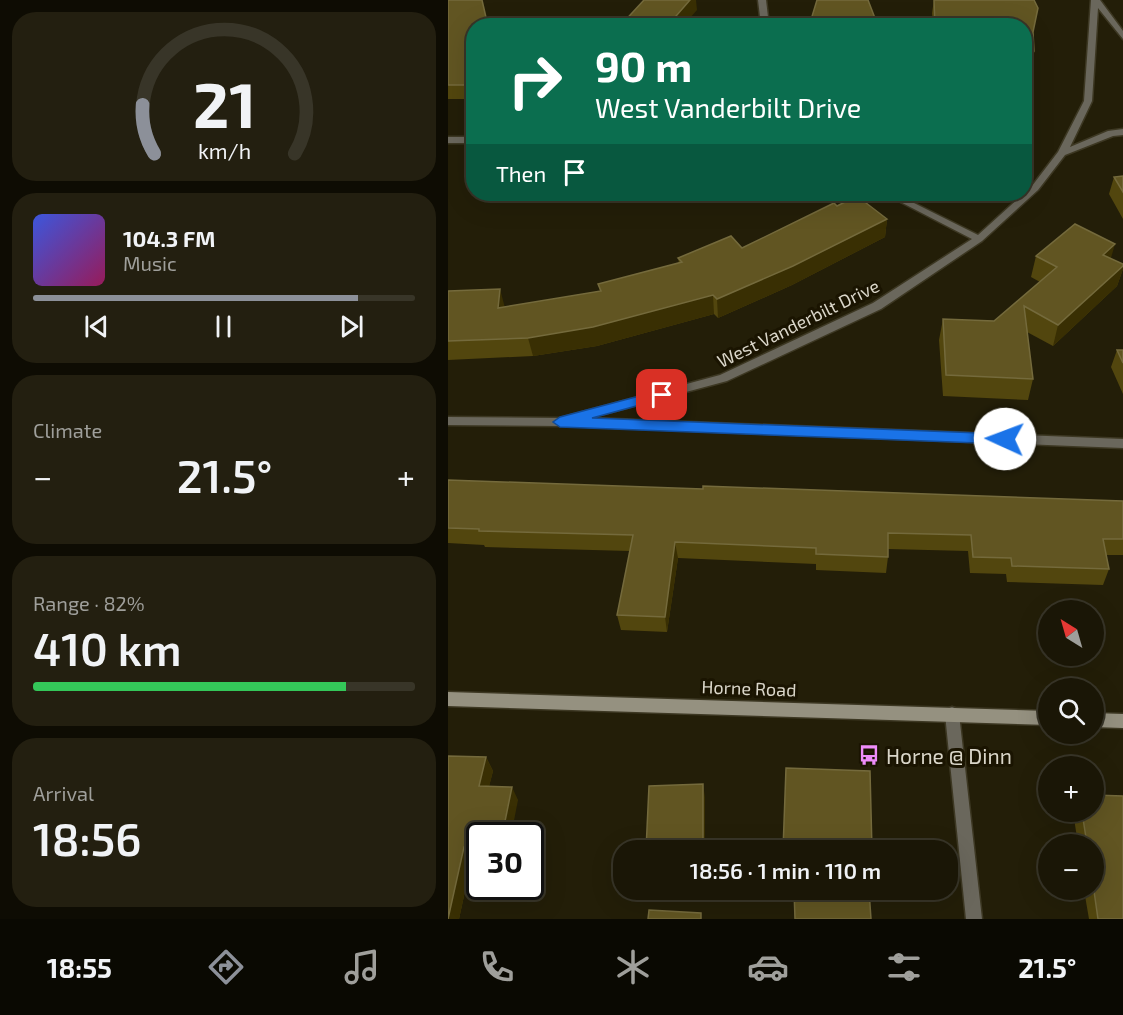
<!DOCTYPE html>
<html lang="en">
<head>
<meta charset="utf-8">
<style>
	:root { --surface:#1a1606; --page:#231f10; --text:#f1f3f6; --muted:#9f9f9b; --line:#383528; --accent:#8c9099 }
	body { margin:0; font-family:"Exo 2",sans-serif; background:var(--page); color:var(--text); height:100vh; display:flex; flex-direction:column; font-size:22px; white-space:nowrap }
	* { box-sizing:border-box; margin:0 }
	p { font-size:20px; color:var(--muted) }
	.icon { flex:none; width:33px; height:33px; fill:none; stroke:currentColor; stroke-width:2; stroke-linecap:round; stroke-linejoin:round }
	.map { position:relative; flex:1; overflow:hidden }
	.drawer { display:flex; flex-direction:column; gap:12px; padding:12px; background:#0e0c03; width:448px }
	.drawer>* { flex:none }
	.hud { position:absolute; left:18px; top:18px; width:566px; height:183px; border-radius:24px; box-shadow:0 6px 24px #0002,0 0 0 2px var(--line); background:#0b6e4f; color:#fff; overflow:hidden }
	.needle { width:39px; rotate:323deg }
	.controls { position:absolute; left:590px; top:600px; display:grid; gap:12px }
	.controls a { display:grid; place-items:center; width:66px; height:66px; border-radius:50%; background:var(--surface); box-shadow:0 6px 24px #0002,0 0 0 2px var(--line); font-size:30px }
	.speed { position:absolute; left:18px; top:822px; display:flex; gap:12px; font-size:30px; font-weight:700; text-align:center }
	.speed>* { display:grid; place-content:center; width:78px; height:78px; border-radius:50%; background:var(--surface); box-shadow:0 6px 24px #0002,0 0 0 2px var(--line); line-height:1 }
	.speed .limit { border:3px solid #111; border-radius:9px; background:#fff; color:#111 }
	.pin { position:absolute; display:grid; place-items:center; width:51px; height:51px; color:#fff; margin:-26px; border-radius:12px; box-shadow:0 3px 9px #0006 }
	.me { position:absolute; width:66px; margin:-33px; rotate:272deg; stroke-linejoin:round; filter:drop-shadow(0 0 4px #0008) }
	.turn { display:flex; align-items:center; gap:21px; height:126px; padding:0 30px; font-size:27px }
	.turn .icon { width:78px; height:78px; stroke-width:2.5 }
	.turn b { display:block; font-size:42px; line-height:51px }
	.then { display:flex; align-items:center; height:57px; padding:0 30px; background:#0003; gap:12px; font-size:22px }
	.big { font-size:45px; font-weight:600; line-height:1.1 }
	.drawer .tile { flex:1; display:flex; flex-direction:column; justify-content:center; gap:9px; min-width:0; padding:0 21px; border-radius:24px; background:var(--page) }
	.drawer .dial { align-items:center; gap:0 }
	.dial svg { height:156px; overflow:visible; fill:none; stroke:var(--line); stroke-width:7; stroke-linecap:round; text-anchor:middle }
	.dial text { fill:var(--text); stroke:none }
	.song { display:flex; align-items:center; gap:18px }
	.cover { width:72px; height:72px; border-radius:9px; background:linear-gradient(135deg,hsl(230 70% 55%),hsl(330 70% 35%)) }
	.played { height:6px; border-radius:3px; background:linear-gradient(90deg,var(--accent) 85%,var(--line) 85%) }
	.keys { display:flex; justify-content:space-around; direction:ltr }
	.heat { display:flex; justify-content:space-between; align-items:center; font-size:33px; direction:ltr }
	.charge { height:9px; border-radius:4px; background:linear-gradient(90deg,#34c759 82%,var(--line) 0) }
	.trip { position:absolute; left:165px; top:840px; width:345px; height:60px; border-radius:24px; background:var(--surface); box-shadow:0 6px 24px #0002,0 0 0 2px var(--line); font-weight:600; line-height:60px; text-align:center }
	.menu { display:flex; height:96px; justify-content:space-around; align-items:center; background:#0a0902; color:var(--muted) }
	.menu .icon { width:42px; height:42px }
	.menu .selected { color:var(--accent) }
	.menu b { font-size:27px; color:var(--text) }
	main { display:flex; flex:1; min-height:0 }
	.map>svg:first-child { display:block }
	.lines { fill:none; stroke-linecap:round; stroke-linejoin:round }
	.minor-casing { stroke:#3d3823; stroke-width:3 }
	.secondary-casing { stroke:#3d3823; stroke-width:3 }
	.minor { fill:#6a675c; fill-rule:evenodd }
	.secondary { fill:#959180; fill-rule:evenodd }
	.wall { fill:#52460e }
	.shaded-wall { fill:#392f03 }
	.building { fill:#615522; stroke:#746a3c; stroke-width:1.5 }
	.route { fill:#1a73e8; stroke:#114b97; stroke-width:1.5 }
	.labels { text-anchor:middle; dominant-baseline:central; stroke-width:6; stroke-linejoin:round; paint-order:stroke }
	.street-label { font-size:18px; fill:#dad6c9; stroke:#1a1401 }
	.near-poi-label { font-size:21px; fill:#dad6c9; stroke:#1a1401; text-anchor:start }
</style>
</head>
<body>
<main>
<section class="drawer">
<div class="tile dial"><svg viewBox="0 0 100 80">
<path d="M14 69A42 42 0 1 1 86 69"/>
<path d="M14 69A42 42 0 0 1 8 44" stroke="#8c9099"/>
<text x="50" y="56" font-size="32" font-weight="700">21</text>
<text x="50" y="72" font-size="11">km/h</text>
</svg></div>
<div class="tile">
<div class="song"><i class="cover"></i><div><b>104.3 FM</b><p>Music</p></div></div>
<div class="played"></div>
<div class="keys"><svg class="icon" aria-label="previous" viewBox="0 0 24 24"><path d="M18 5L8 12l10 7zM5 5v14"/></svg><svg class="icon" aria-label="pause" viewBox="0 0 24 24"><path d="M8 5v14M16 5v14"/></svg><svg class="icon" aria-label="next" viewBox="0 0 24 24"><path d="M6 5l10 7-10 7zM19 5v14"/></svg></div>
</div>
<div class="tile"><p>Climate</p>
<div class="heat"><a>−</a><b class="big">21.5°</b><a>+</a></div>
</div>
<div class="tile"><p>Range · 82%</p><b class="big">410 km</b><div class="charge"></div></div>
<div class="tile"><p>Arrival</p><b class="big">18:56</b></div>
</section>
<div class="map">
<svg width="675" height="919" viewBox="0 0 675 919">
	<rect width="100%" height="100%" fill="#231e08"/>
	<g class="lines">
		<g class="minor-casing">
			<path id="minor" d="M310,0H318L320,17L314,26H306L312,17Z
				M643,0H652L675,31V39L650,8L644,101L622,147L660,131L675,129V135L665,136L617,155L590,190L534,241L433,309L279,381L141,418L675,439V448L124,426L119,424L112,426L0,425V417L112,418L272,375L425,303L524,239L437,194H448L530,235L584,186L610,152L636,101Z
				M0,137H26V143H0Z
				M504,707L509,709L511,714L534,919H518L497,714L499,709Z"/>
		</g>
		<g class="secondary-casing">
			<path id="secondary" d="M0,692L600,711V725L0,706Z
				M645,713L675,714V728L645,727Z"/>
		</g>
		<use href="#minor" class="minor"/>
		<use href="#secondary" class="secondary"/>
	</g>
	<path class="wall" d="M0,0L26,26V99H0Z
		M486,0H586L590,8L585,33L586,51L583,66L576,81V26H485L484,13Z
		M675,176V219L661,194L666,177Z
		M146,194H181L153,202Z
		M389,206L439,219L437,237L344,285L270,318L266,314L149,346L85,356L0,360V291L57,307L152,291L150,284L231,263L230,258L294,248Z
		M588,256L663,259L675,264V269L669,286L605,346L579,332L585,379L580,400L495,396L491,340L495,319L546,321L592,282L583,277Z
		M669,350H675V394L663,367Z
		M0,480L113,485L675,501V555H658L661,569L655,585L559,582L558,574L522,573L520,551L440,549V557L438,573L368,570V564L230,558L219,632L173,630L169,615L182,551L37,547L36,545L0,543Z
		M0,756L38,757L45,771L41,786L70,800L32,836V860L24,859L11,919H0Z
		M625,812H645L675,919H641L636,890H645V844H630Z"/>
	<path class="shaded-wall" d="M242,0H248L249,10L235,26H218Z
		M586,51L583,66L576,81V72Z
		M79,194H134L82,203Z
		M152,194H181L153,202Z
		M439,219L437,237L344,285L270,318L269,299Z
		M667,244L661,265L655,255Z
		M675,266V269L669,286L605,346L610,325Z
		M52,289L57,308H50Z
		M265,295L266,314L149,346L85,356L80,338Z
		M227,542L230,558L219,632L217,617Z
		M38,757L45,771L38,799L31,786Z
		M255,784L257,797V850H255Z
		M64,787L70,800L63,836H54Z
		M16,847L24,859L11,919H0Z"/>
	<path class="building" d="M0,0H34L40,26H26V85H0Z
		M196,0H242L222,23L218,26H172Z
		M369,0H420L430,26H352L354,22L362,23Z
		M486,0H586L590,8L585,32L586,51L576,72V26H487Z
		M675,176V192L666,177Z
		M409,196L439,219L345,266L269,299L265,295L145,327L80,338L0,341V291L52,289L50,308L153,291L150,284L234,262L230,258L283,236L294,248L386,203L389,206Z
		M627,224L667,244L655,255L675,264V266L610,325L576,306L585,379L498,375L495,319L546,321L609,267L588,256Z
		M669,350H675V363Z
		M0,480L255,489V486L675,501V539H655L661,569L564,566L563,558L525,557L523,535L440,533V557L368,554V548L227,542L217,617L169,615L185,535L31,531V529L0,528Z
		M0,756L38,757L31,786L64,787L54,836H32V848L16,847L0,919Z
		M338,768L422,771L424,850H335Z
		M255,784V850H198L201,786Z
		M645,795L675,796V919H650L645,884V844H639L634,812H645Z
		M346,890H421L423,919H347Z
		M201,910L253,913V919H200Z"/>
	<path class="route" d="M214,390L218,391L220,395L218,398L144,418L557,434L564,439L557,444L112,427L105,422L112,417Z"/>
	<defs>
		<g id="bus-bare" transform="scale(1.62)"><path d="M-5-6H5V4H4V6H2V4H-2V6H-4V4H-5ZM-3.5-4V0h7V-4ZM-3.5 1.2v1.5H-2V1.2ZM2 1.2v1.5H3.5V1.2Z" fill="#ed8cf9" stroke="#1a1401" stroke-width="2.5" paint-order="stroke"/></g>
	</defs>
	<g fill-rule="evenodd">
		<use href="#bus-bare" x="421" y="755"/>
	</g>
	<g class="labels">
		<g class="street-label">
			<text transform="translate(350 323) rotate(-26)">West Vanderbilt Drive</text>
			<text transform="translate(301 688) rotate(2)">Horne Road</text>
		</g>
		<g class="near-poi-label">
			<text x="438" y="755">Horne @ Dinn</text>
		</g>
	</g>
</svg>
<div class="controls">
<a><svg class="needle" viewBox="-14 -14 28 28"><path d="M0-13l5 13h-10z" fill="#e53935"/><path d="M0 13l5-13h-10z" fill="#9f9f9b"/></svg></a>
<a><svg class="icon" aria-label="search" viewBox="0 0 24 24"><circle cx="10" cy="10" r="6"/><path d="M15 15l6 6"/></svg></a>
<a>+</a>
<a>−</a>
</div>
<div class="speed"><div class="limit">30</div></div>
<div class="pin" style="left:214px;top:395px;background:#d93025"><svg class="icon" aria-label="arrive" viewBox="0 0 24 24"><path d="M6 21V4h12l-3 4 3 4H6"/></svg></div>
<svg class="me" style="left:557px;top:439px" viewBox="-20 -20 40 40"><circle r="19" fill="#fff"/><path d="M0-13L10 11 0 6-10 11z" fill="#1a73e8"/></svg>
<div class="trip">18:56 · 1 min · 110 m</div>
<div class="hud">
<div class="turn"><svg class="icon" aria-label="right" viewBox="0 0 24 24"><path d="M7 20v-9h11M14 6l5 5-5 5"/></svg><div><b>90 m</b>West Vanderbilt Drive</div></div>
<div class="then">Then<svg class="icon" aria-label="arrive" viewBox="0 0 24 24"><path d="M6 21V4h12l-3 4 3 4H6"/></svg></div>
</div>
</div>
</main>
<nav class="menu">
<b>18:55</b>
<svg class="icon selected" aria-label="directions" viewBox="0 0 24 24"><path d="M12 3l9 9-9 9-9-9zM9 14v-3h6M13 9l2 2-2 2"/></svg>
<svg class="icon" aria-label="music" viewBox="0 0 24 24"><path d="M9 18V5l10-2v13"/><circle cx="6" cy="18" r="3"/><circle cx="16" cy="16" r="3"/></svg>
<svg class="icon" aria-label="phone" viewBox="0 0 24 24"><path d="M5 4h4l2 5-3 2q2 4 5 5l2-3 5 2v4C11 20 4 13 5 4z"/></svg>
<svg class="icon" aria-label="climate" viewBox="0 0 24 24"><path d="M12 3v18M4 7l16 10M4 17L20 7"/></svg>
<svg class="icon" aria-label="car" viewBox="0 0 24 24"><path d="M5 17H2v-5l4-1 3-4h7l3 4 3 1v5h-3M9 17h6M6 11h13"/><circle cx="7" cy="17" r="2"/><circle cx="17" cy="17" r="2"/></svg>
<svg class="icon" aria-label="filters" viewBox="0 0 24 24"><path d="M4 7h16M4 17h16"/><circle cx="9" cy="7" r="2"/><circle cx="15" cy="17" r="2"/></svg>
<b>21.5°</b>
</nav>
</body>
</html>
